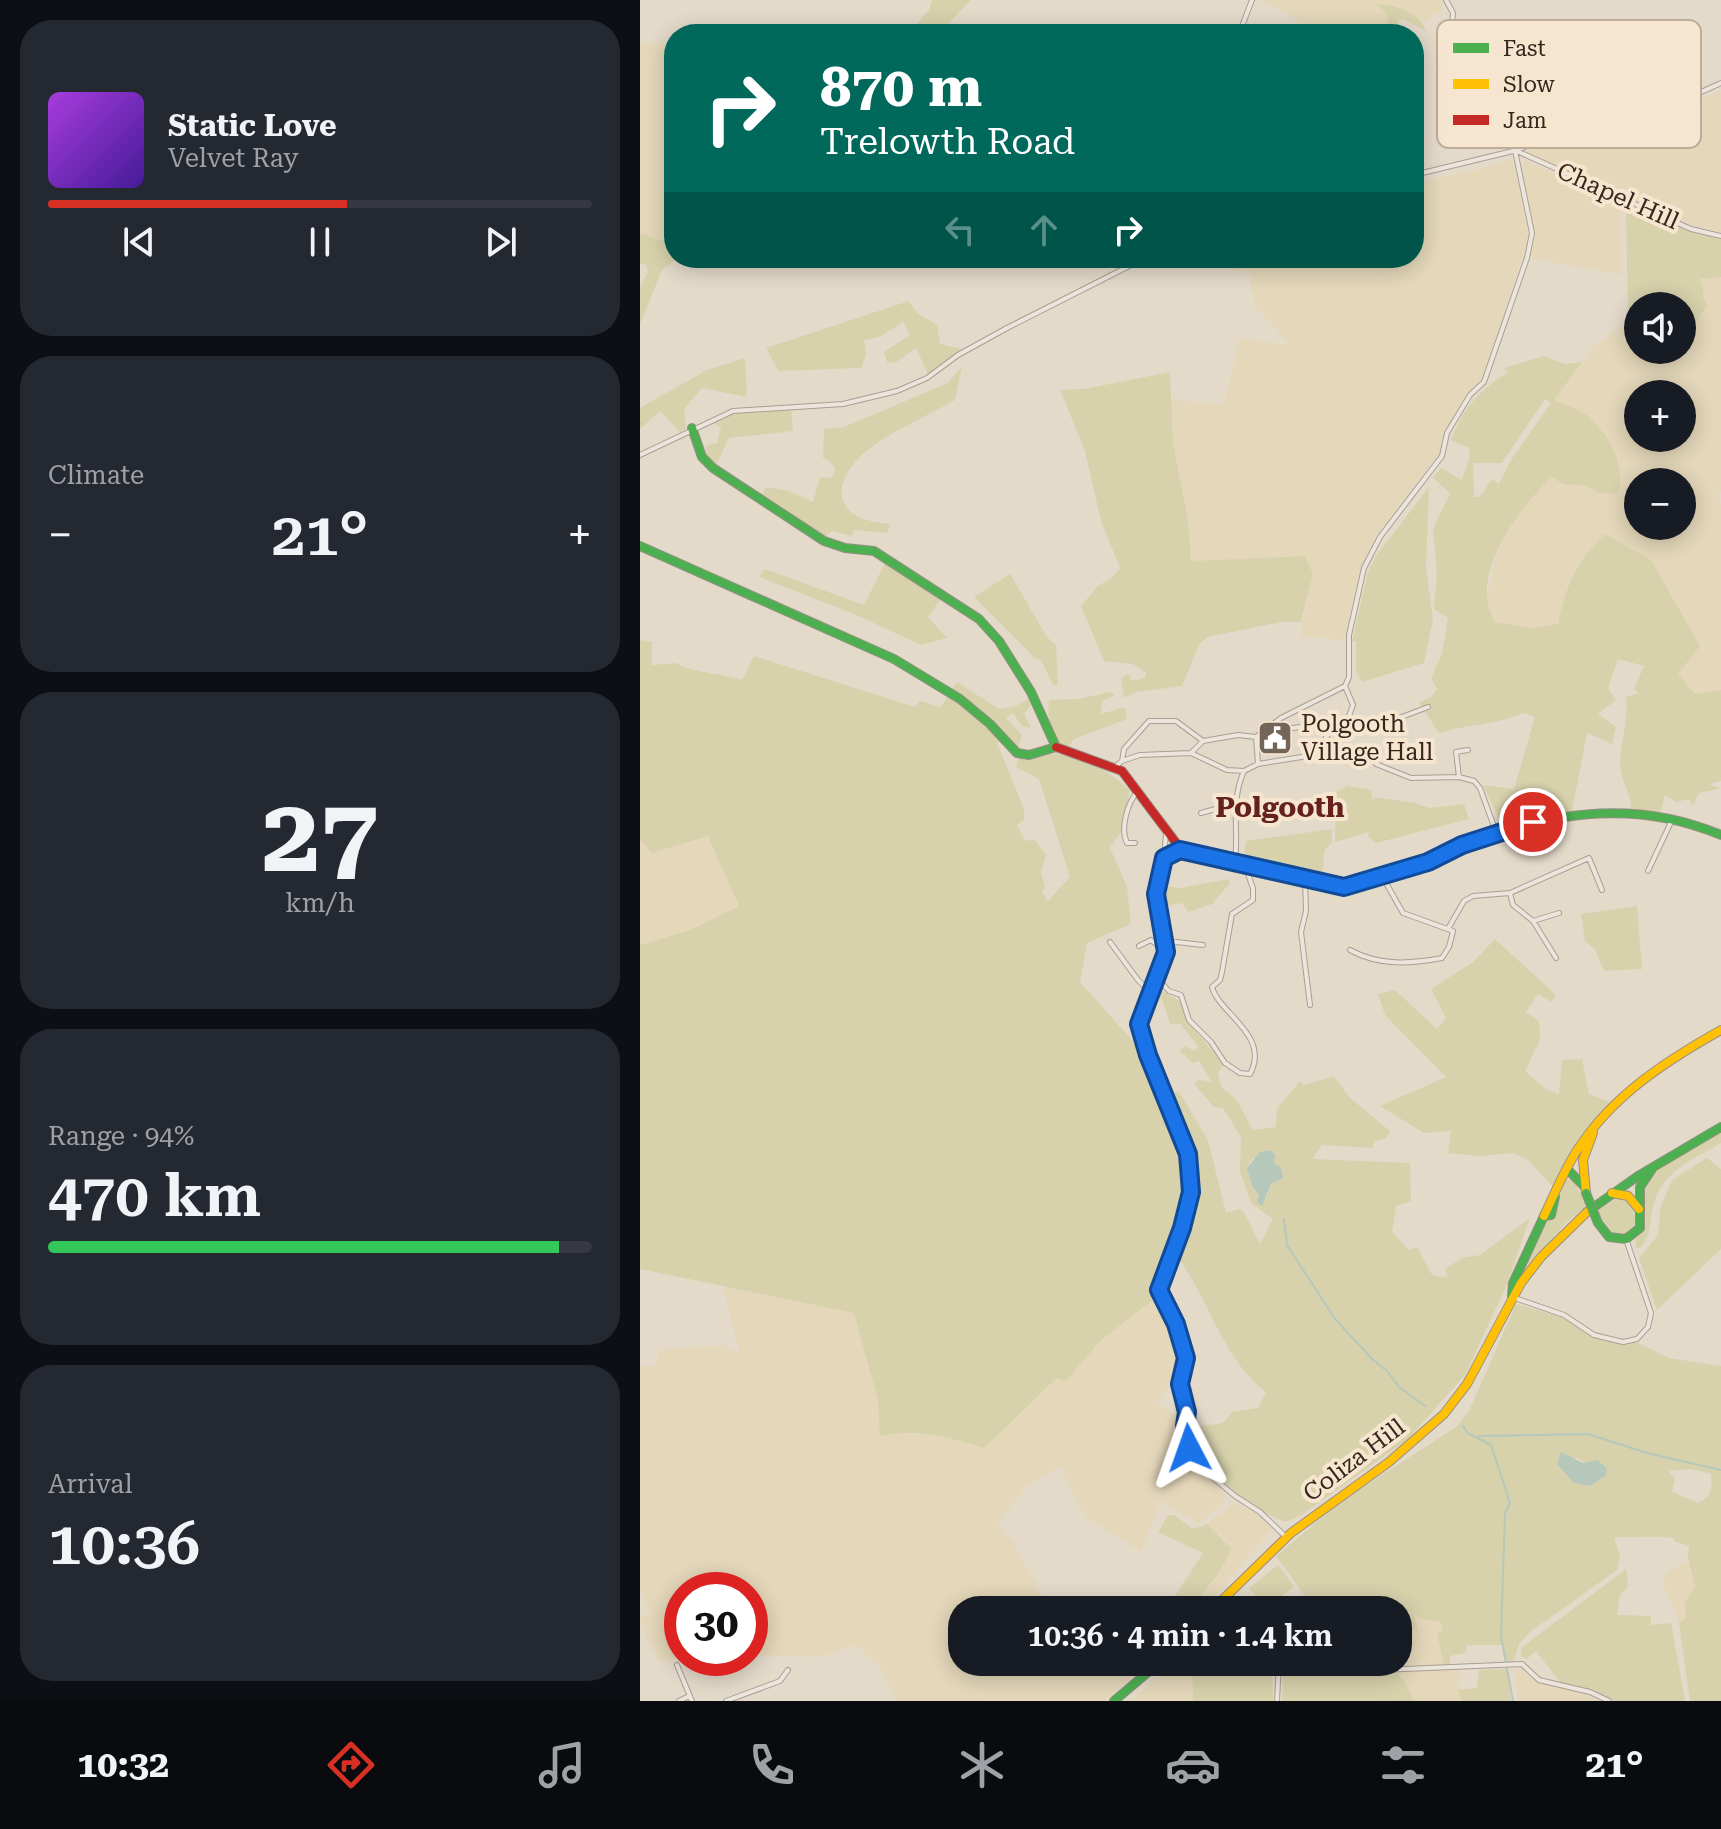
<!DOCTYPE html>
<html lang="en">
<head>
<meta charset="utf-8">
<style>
	:root { --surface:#171b24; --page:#242831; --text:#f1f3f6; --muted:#9ea1a6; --line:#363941; --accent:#d93025 }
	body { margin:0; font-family:"Roboto Serif",serif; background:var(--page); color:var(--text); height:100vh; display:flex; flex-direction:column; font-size:30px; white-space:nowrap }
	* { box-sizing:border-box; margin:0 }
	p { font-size:26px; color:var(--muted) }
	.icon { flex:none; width:44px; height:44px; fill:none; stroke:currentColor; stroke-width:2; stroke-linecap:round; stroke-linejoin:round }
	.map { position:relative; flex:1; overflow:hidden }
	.sheet { display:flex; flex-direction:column; gap:20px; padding:20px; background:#0d0f14; width:640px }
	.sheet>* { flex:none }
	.guide { position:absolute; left:24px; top:24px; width:760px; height:244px; border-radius:32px; box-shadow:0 4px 20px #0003; background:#00695c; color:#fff; overflow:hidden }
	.controls { position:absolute; left:984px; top:292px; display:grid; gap:16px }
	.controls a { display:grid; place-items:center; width:72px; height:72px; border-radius:50%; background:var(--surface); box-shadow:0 4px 20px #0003; font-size:40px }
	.speed { position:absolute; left:24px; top:1572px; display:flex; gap:16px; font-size:40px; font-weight:700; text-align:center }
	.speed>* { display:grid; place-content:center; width:104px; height:104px; border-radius:50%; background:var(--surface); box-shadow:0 4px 20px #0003; line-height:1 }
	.speed .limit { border:12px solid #d22; background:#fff; color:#111 }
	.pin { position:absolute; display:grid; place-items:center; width:68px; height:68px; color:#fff; margin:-34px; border:4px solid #fff; border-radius:50%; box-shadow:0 2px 8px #0007 }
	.me { position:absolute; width:88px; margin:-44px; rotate:356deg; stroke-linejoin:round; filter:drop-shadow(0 0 6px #0008) }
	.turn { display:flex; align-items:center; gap:28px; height:168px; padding:0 24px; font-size:36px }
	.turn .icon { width:104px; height:104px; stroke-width:2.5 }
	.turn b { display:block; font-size:56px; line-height:68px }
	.lanes { display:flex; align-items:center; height:76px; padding:0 24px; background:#0003; justify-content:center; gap:40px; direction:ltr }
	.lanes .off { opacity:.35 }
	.big { font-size:60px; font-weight:600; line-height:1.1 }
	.sheet .card { flex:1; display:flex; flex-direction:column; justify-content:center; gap:12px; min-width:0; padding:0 28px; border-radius:32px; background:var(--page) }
	.sheet .dial { align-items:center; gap:0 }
	.dial b { font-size:104px; line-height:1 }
	.song { display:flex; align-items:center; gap:24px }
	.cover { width:96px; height:96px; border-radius:12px; background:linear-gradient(135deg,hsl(280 70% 55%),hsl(260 70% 35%)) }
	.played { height:8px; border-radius:4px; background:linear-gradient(90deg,var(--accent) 55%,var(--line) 55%) }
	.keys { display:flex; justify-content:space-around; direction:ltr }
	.heat { display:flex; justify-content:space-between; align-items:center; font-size:44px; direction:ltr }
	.charge { height:12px; border-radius:6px; background:linear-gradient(90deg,#34c759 94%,var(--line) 0) }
	.trip { position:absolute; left:308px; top:1596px; width:464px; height:80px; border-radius:32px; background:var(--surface); box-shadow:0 4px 20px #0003; font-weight:600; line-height:80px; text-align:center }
	.menu { display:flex; height:128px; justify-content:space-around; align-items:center; background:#090b0e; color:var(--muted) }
	.menu .icon { width:56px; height:56px }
	.menu .on { color:var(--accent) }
	.menu b { font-size:36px; color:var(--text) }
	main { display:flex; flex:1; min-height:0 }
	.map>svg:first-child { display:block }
	.farmland { fill:#e4d7ba; fill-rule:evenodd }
	.green { fill:#d7d2ac; fill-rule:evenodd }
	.water { fill:#b6c8bb }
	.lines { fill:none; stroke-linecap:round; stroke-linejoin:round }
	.stream { stroke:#b6c8bb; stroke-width:2 }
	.street-casing { stroke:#a99f94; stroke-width:6 }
	.fast-casing { stroke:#998e84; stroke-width:10 }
	.slow-casing { stroke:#998e84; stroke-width:10 }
	.jam-casing { stroke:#998e84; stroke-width:10 }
	.street { stroke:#ece5dc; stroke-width:4 }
	.fast { stroke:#4caf50; stroke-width:8 }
	.slow { stroke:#ffc107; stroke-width:8 }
	.jam { stroke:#c62828; stroke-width:8 }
	.fast-bridge-casing { stroke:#998e84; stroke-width:10; stroke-linecap:butt }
	.fast-bridge { stroke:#4caf50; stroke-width:8 }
	.route-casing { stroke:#114b97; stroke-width:20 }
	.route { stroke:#1a73e8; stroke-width:14 }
	.labels { text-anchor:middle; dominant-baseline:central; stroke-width:8; stroke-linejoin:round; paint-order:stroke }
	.street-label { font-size:24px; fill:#37261c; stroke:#f6e6d0 }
	.poi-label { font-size:24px; fill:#37261c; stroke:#f6e6d0; text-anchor:start }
	.quarter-label { font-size:28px; font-weight:bold; fill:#65211b; stroke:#f6e6d0 }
	.key { fill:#f6e6d0; stroke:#bdac9a; stroke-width:2 }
	.key-label { font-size:22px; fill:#37261c }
</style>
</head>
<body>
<main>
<section class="sheet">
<div class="card">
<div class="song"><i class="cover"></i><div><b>Static Love</b><p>Velvet Ray</p></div></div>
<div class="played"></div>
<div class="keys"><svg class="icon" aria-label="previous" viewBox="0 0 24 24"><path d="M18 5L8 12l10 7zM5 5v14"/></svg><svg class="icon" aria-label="pause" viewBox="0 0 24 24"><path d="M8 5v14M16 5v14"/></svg><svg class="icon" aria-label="next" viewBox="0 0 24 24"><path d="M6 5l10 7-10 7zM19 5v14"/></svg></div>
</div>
<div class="card"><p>Climate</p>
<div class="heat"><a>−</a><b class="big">21°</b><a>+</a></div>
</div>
<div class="card dial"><b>27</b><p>km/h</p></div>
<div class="card"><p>Range · 94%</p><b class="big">470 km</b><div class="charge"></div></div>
<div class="card"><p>Arrival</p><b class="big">10:36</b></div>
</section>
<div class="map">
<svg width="1081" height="1701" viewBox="0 0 1081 1701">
	<rect width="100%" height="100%" fill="#e4daca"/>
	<path class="farmland" d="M622,0H801L803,3L801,13L793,14L788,21H782L756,5H737L745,11L749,25L747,34H679Z
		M19,41L34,51V245L0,233V44Z
		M1081,90V232L1047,224L884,153L921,139L1024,116Z
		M868,159L875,163L888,235L883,258L841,382L827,393L804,432L800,452L734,539L719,575L704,640L660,636L673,574L665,556L551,561L548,520L533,443L531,399L584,405L599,339L650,345L615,306L608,269L592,271L585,258H774V182L837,170Z
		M883,160L980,199L981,275L891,258L894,233L886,199Z
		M1081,277V491L1078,492L1081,505V690L1055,694L1038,673L1060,646L1011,560L966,534L938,563L929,581L918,624L892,628L854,622L847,598L856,556L874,517L888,499L912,477L930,485L948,486L955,492L976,454L948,416L913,400L955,345L998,315V350H1042V314L1047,323L1056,321L1067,306L1060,279ZM998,394H1042V438H998ZM998,482H1042V526H998Z
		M68,836L99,906L50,930L0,945V839L12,852Z
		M83,1287L214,1312L238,1400L240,1435L257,1432L314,1438L344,1448L418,1378L426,1380L459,1342L515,1298L522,1307L536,1346L540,1373L517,1402L540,1420L546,1448L586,1497L584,1502L558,1524L521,1500L501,1552L445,1516L420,1466L386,1487L357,1523L375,1545L406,1604L415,1610H322V1662H510L464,1701H258L240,1666L216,1645L180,1657L110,1655V1590H42V1658L19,1661L0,1624V1619L10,1614L0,1589V1367L16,1365L19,1350L85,1345L100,1355Z
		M594,1503L612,1510L632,1528L567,1606L563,1610H547L573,1583L588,1542L567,1524Z
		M1049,1561L1056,1586L1045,1603L1046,1618L1039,1623L1022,1580L1030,1570Z
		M773,1614L778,1618L801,1622L803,1630L797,1634L805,1666L819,1665L821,1678L816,1679L822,1701H774L764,1681L750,1668V1662H758V1633L776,1629Z
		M552,1663L553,1701H490L524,1672Z
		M874,1668L885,1671L892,1681L931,1689L962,1701H878Z"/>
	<path class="green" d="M292,0H331L305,27L302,34H268L289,10Z
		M735,4C754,4 780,12 786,31L763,19L758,21L755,34H747L749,25L745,11Z
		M989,206L1053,233L1081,239V277L1060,279C1065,289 1062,297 1067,306L1056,321L1047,323L1042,306H1038L1030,294L1012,306H998V315L992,319L988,312L986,215Z
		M0,233L34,245V258H37L22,270L0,324V287L8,272L6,265L0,263Z
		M269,301L277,313L297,325L300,344L322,349L288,374L276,348L255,363L247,362L244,352L270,335L263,322L240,337L224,340L226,355L221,368L138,371L126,348Z
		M904,356L925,364L942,362L914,400C924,405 940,409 949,417C970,437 986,465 978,494L959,493L947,486L923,484L912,477C883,504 844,555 847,597C847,605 852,614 854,622L892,628L918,624C927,583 935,563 965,534L1011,560L1060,646L1038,674L1055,694L1081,690V781L1069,784L1081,788L1059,793L1052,806L1050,799L1036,802L1025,795L1020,814L991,808C991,793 981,780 980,766C980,741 989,721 986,697L999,693L994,689L1004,666L978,659L968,688L976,700L958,714L976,727L972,744L947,733L932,811L862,825L843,785L874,789L895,717L883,713C856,725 827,724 799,733L779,703L792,696L797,689L791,678L802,654L808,618L794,609L797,573L793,529L810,493L793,478L801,468L822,480L830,456L829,448L811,441C821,410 841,389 868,372L864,368ZM905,399L911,403L871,460L859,484L852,479L840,497H834L833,463H862Z
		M105,358L107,397L62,388L44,409L46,428L40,432L20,411L0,429V408L67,370Z
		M322,366L315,400C287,416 254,430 229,449C212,462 189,491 210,511C219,521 238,522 250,524L247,533L214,530L212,536L192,531L184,537L122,495L126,487L149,491L173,502L180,477L191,478L195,469L190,461L183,458L184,429L204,427L308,383Z
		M530,372L533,443L548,520L551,561L665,556L673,574L661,622H641L567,637L559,645L542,686L496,692L484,698L481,678L490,674L491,681L505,678L506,673L493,664L464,661L441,606L458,586L473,577L480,568L461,521L445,451L420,390L444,389Z
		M151,408L153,431L89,438L76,465L66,457L67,445L77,443L81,427L72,422L93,413Z
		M789,487L786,567L793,619L784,663L722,682L716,672V642L712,641L728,572L736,556Z
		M246,561L302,597L288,617L307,638L281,645L212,613L119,577L125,569L224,605Z
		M370,574L407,637L416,645L418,685H413L401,660L395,658L334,597Z
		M0,640L12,642V665L36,663C45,671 85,674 102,680L114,656L275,707L280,701L301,707L317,682L359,709L376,706L389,698L392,704L384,714L391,728L382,726L373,713L366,718L382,735L379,747L368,738L357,743L384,809V820L377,825L385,841L394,839L406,855L401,873L405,886L402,892L408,901L430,877L399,779L376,767L379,756C429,750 451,757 490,790L481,832L470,848L487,887L491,924L447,943L440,982L518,1069L529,1091L539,1092L568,1140L586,1213L598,1209L604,1212L620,1244L633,1219L611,1203L600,1171L601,1137L583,1108L574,1107L554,1084L559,1080L572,1082L559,1061L553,1063L540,1051L544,1046L555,1051L558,1046L540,1024H530L522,999L513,995L516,988L542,1002C546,1027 570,1044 583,1066L578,1073L582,1088L596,1099L613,1130L636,1127L637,1109L660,1081L664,1085L694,1076L709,1097L750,1131L746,1139L735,1141L732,1148L682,1145L672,1159L770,1163L771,1201L756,1206L752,1232L769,1250L777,1247L792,1275L808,1278L805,1269L822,1258L840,1255L890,1218L866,1287L825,1375L767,1440L663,1514L646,1522C618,1514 563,1474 552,1447C549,1442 549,1434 548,1428L583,1423L592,1412L618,1408L626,1392C582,1358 571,1303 539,1259L533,1278L517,1286L515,1298L459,1342L426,1381L417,1378L344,1448C311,1437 274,1428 240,1436L238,1400L214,1313L0,1269V945L50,930L99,906L68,836L12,853L0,839ZM612,1158L634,1164L638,1178L631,1185L624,1203L614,1190L607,1168Z
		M471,692L475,695L462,701L461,714L485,707L487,719L434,739L427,748C408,736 407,721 409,700L437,699Z
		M708,786L731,790L733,802L734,797L775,803L789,808L824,804L829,819L736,843L728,837L729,832L695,842L696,792Z
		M692,829V842L684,851L683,877L604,859L606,841Z
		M589,879L590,883L572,904L548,912L542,903L524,906L519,895V885L540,888Z
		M997,906L1002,969L964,971L955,949L945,941L941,914Z
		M855,939L916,995L912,1002L898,994L886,1012L899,1022L900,1040L885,1071L906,1089L919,1094L922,1060L942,1059L949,1094L970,1102L939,1137L913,1187L888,1160L874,1153L840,1156L808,1153L811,1131L784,1133L740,1106L806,1077L745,1015L738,994L755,990L797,1029L806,1018L791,989L833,962Z
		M1081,1131V1143C1052,1160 1022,1171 1013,1206C1009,1222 1012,1235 1000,1248H996V1239C1017,1217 997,1215 1001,1192C1005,1168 1060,1144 1081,1131Z
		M1067,1158L1081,1169V1249L1017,1310L999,1258L1018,1235L1020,1209L1032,1180Z
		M925,1180H934L946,1206L923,1226L874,1285C893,1249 911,1218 925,1180Z
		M977,1198C990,1201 997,1213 997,1226C987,1239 972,1242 962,1226L965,1223L957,1211Z
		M876,1304L921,1317L964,1341L996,1342L1029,1358L1081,1366V1701H1050L1039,1623L1046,1618L1045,1603L1055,1586L1048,1557L1049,1546L1034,1541L1033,1538C1013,1535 995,1538 974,1537L980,1555L977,1570L890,1632L879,1644L873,1664L867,1663L863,1645H827L826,1653L810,1656V1664H804L797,1634L803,1630L801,1622L778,1618L774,1614L778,1637L775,1629L758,1633V1610H675L636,1556L703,1500L816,1427L829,1411ZM936,1457L965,1476L950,1486L934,1483L928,1475ZM1051,1469L1071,1474C1072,1488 1073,1497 1058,1503L1032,1492L1035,1479L1029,1471Z
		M528,1515H534L553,1529L567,1524L591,1548C584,1570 564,1593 547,1610H518L514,1606L521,1602H531L563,1553L518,1532Z
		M638,1565L654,1586L626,1609L609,1588Z
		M986,1569L988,1587L980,1595L977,1615L1011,1616V1625L1031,1623L1045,1701H975L920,1682L896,1651L887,1659L881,1656L882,1647Z
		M612,1662L632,1667L633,1701H553L552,1663Z
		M649,1664L718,1674L755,1671L764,1681L774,1701H642L643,1670Z
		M867,1669L871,1701H822L818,1690L837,1688L839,1670Z"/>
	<path class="water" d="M631,1150L636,1156L633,1162L641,1168L643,1178L631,1184L622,1206L617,1203L619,1196L612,1186L607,1168L620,1152Z
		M921,1452L943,1463L957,1460L967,1468L965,1476L950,1486L934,1483L917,1464Z"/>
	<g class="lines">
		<path class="stream" d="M644,1219L647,1245L695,1319L733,1360L747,1371L759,1387L785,1406
			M823,1426L828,1433L851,1445L870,1503L865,1513L861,1636L873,1701
			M839,1436L948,1434L1007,1453L1081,1470"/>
		<g class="street-casing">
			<path id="street" d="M599,34L612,0
				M879,152L1051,229L1081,236
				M774,175L877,150L914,135L1017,112L1081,83
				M0,455L93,411L203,404L257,391L287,378L318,355L367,328L505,258
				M706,724L746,723L788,707
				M633,727L646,729L674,725
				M551,753L563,741
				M482,761L484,749L509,721H536L563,741L598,735L616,737
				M618,764L616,737L641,718L705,686L709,677V635L724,568L740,537L802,456L807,433L830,395L844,382L887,258L892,233L873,141L858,118L820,79L810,56L813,13L806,0
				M736,764L771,778L819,777L834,781L840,788L856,832
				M475,767L482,761L500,755L551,753L587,770L604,771L618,764L674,755L690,732L706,724L713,705L705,686
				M819,777L816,752L828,750
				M561,813L594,804
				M495,843H487C480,829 487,803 498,791
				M540,850L524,858C508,903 526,909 526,948C526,974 504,997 499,1022C495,1045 541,1126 548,1154C559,1200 535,1247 519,1290L536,1324L546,1358L540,1384L547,1412L549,1448L566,1472L595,1496L620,1512L646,1537
				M524,858L526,833
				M595,862C599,829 590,803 604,771
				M1008,871L1032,820
				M665,879L666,911L661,932L670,1005
				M870,893L873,905L893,921L916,958
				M893,921L919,913
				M809,927L824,901L833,896L870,893L949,858L962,890
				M470,942L498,980L511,993
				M526,945L536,942L563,945
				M499,946L511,940L526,952
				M710,950C739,966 770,964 802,958L809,947L813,931L763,913L742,876
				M517,978L529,991L541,995L549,1020L571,1042L585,1063L600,1073L610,1074C631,1035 579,1014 572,987L580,980L582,972L592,914L613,900V888L605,866
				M872,1297L924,1315L954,1335L983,1342L997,1339L1008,1327L1011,1313L986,1239
				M657,1662L718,1671L882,1664L899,1680L950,1692L969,1701
				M37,1665L52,1701
				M39,1701L49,1696
				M86,1701L140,1681L148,1670
				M637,1701L639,1662"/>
		</g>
		<g class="fast-casing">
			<path id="fast" d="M52,428L62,457L73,468L184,541L205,548L234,551L339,619L359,641L391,692L416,747
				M0,546L254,659L320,699L350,724L377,753L389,755L416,747
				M568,858L694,886L718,885C840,840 951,780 1081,835
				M927,1169L944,1186
				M1000,1210V1187L1012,1169
				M947,1212L998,1176L1081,1127
				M904,1216L911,1215L915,1197
				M958,1223L969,1237L986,1239L1000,1228V1210
				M872,1296L873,1283L904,1216
				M474,1701L520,1662"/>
		</g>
		<g class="slow-casing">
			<path id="slow" d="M946,1193L943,1160L953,1133
				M972,1193L988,1196L999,1209
				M904,1216C915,1193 924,1170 938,1149C973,1095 1026,1061 1081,1030
				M572,1610L651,1533L749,1462L804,1414L827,1384L881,1283L901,1257L947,1212"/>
		</g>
		<g class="jam-casing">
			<path id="jam" d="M416,747L482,771L543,852L568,858"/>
		</g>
		<use href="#street" class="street"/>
		<use href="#fast" class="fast"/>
		<use href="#slow" class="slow"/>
		<use href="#jam" class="jam"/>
		<g class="fast-bridge-casing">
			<path id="fast-bridge" d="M946,1193L958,1223"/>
		</g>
		<use href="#fast-bridge" class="fast-bridge"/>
	</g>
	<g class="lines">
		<g class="route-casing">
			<path id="route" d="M549,1448L545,1426L547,1412L540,1384L546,1358L536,1324L519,1290L542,1228L551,1192L548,1154L508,1055L499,1024L526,952L516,894L524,858L540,850L704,887L788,862L822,845L893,822"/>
		</g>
		<use href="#route" class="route"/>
	</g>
	<defs>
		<g id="civic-square" transform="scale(1.8)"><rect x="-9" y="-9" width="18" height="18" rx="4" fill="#746559" stroke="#f6e6d0"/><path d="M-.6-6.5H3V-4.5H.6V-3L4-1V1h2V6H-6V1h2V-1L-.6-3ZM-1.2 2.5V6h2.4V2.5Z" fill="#fff"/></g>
	</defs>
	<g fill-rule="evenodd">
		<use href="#civic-square" x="635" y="738"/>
	</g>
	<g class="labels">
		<g class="street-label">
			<text transform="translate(978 196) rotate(24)">Chapel Hill</text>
			<text transform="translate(714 1460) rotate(-37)">Coliza Hill</text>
		</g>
		<g class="poi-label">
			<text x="661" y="724">Polgooth<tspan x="661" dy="28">Village Hall</tspan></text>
		</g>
		<g class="quarter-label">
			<text x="640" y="807">Polgooth</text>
		</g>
	</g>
	<rect x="797" y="20" width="264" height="128" rx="12" class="key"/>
	<rect x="813" y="43" width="36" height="10" fill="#4caf50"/>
	<rect x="813" y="79" width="36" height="10" fill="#ffc107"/>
	<rect x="813" y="115" width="36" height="10" fill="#c62828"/>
	<g class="key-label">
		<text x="863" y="56">Fast</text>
		<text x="863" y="92">Slow</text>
		<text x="863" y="128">Jam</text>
	</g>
</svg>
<div class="controls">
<a><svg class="icon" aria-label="sound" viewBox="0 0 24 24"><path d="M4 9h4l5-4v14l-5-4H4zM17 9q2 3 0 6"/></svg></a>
<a>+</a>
<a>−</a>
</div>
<div class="speed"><div class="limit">30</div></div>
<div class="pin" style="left:893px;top:822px;background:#d93025"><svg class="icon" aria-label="arrive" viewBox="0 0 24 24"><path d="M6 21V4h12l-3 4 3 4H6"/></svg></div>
<svg class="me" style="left:549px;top:1448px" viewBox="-20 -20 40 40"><path d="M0-17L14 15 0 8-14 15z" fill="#1a73e8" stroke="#fff" stroke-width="4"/></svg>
<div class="trip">10:36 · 4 min · 1.4 km</div>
<div class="guide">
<div class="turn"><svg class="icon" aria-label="right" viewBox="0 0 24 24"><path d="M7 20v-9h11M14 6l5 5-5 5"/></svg><div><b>870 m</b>Trelowth Road</div></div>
<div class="lanes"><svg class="icon off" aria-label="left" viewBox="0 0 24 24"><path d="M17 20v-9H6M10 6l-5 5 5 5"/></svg><svg class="icon off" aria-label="ahead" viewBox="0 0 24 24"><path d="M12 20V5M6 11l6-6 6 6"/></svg><svg class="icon" aria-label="right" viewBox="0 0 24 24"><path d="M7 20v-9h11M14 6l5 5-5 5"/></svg></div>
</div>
</div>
</main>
<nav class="menu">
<b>10:32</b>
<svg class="icon on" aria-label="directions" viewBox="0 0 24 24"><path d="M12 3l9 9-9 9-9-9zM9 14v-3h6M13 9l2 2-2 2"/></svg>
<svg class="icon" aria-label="music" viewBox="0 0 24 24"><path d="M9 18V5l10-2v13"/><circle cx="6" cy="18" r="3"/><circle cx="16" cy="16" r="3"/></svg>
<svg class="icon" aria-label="phone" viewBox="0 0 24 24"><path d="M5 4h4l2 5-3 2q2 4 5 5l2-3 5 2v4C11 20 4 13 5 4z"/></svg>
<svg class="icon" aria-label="climate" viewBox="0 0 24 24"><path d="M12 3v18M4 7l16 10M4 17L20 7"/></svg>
<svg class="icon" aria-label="car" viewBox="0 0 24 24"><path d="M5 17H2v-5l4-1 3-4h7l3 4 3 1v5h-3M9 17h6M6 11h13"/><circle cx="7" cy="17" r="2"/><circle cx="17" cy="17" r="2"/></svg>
<svg class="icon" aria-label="filters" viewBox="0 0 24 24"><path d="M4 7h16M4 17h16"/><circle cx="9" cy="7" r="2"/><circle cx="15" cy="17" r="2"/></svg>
<b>21°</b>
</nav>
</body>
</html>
